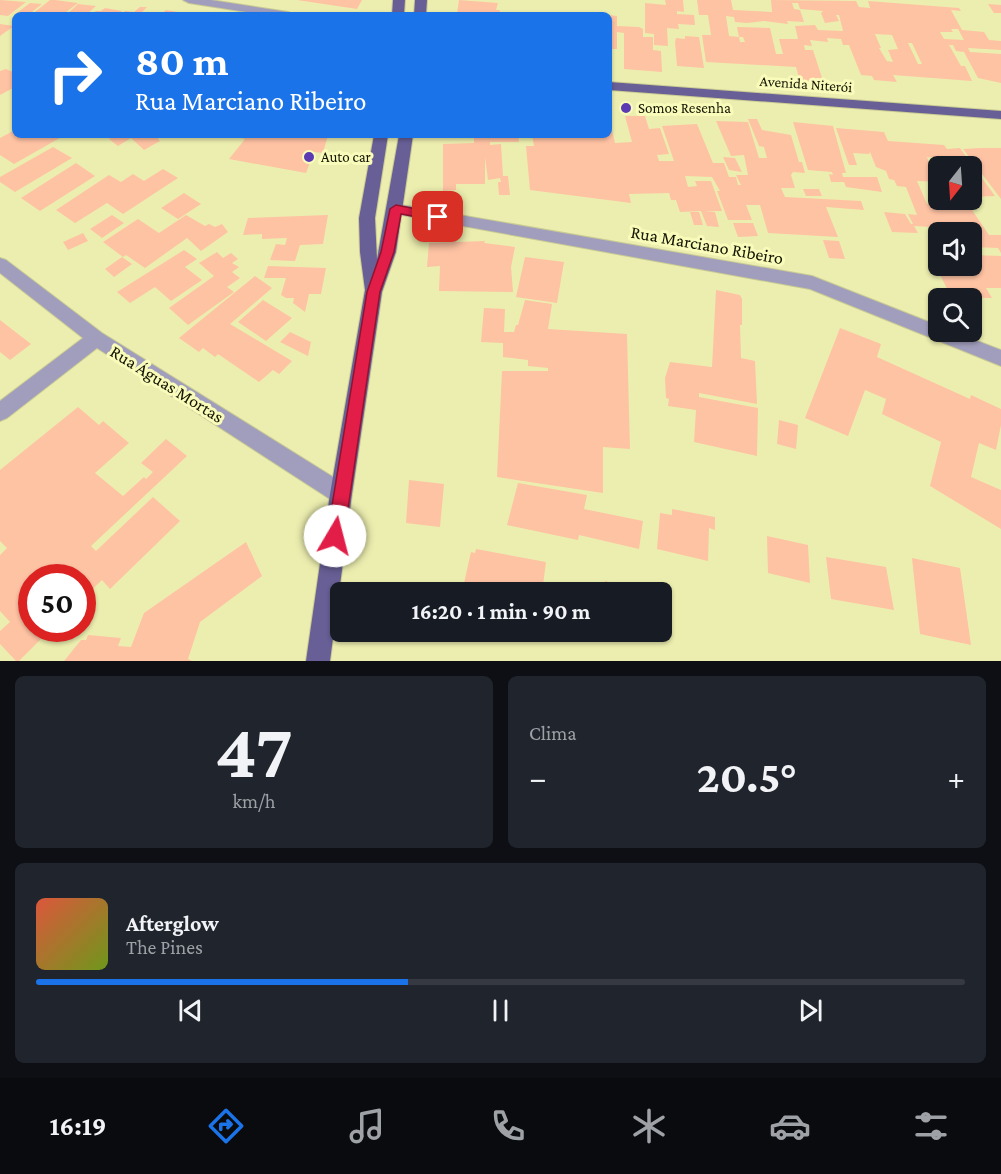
<!DOCTYPE html>
<html lang="pt">
<head>
<meta charset="utf-8">
<style>
	:root { --surface:#171b24; --page:#20242c; --text:#f1f3f6; --muted:#9ea1a6; --line:#363941; --accent:#1a73e8 }
	body { margin:0; font-family:"Crimson Pro",serif; background:var(--page); color:var(--text); height:100vh; display:flex; flex-direction:column; font-size:22px; white-space:nowrap }
	* { box-sizing:border-box; margin:0 }
	p { font-size:20px; color:var(--muted) }
	.icon { flex:none; width:33px; height:33px; fill:none; stroke:currentColor; stroke-width:2; stroke-linecap:round; stroke-linejoin:round }
	.map { position:relative; height:661px; overflow:hidden }
	.details { display:flex; flex-direction:column; gap:15px; padding:15px; background:#0d0f14; flex:1 }
	.details>* { flex:none }
	.top-card { position:absolute; left:12px; top:12px; width:600px; height:126px; border-radius:9px; box-shadow:0 2px 4px #0004; background:#1a73e8; color:#fff; overflow:hidden }
	.needle { width:39px; rotate:197deg }
	.buttons { position:absolute; left:928px; top:156px; display:grid; gap:12px }
	.buttons a { display:grid; place-items:center; width:54px; height:54px; border-radius:9px; background:var(--surface); box-shadow:0 2px 4px #0004; font-size:30px }
	.speed { position:absolute; left:18px; top:564px; display:flex; gap:12px; font-size:30px; font-weight:700; text-align:center }
	.speed>* { display:grid; place-content:center; width:78px; height:78px; border-radius:50%; background:var(--surface); box-shadow:0 2px 4px #0004; line-height:1 }
	.speed .limit { border:9px solid #d22; background:#fff; color:#111 }
	.pin { position:absolute; display:grid; place-items:center; width:51px; height:51px; color:#fff; margin:-26px; border-radius:12px; box-shadow:0 3px 9px #0006 }
	.me { position:absolute; width:66px; margin:-33px; rotate:8deg; stroke-linejoin:round; filter:drop-shadow(0 0 4px #0008) }
	.turn { display:flex; align-items:center; gap:21px; height:126px; padding:0 24px; font-size:27px }
	.turn .icon { width:78px; height:78px; stroke-width:2.5 }
	.turn b { display:block; font-size:42px; line-height:51px }
	.big { font-size:45px; font-weight:700; line-height:1.1 }
	.details .tile { flex:1; display:flex; flex-direction:column; justify-content:center; gap:9px; min-width:0; padding:0 21px; border-radius:9px; background:var(--page) }
	.details .dial { align-items:center; gap:0 }
	.dial b { font-size:78px; line-height:1 }
	.song { display:flex; align-items:center; gap:18px }
	.cover { width:72px; height:72px; border-radius:9px; background:linear-gradient(135deg,hsl(10 70% 55%),hsl(80 70% 35%)) }
	.played { height:6px; border-radius:3px; background:linear-gradient(90deg,var(--accent) 40%,var(--line) 40%) }
	.keys { display:flex; justify-content:space-around; direction:ltr }
	.heat { display:flex; justify-content:space-between; align-items:center; font-size:33px; direction:ltr }
	.details .tiles { flex:1; display:grid; gap:15px; grid-template-columns:1fr 1fr }
	.tile:last-child { grid-column:span 2 }
	.trip { position:absolute; left:330px; top:582px; width:342px; height:60px; border-radius:9px; background:var(--surface); box-shadow:0 2px 4px #0004; font-weight:700; line-height:60px; text-align:center }
	.dock { display:flex; height:96px; justify-content:space-around; align-items:center; background:#090b0e; color:var(--muted) }
	.dock .icon { width:42px; height:42px }
	.dock .selected { color:var(--accent) }
	.dock b { font-size:27px; color:var(--text) }
	.map>svg:first-child { display:block }
	.building { fill:#fec3a3; fill-rule:evenodd }
	.lines { fill:none; stroke-linecap:round; stroke-linejoin:round }
	.minor-casing { stroke:#cacb93; stroke-width:2 }
	.major-casing { stroke:#cacb93; stroke-width:2 }
	.minor { fill:#a19ebd; fill-rule:evenodd }
	.major { fill:#675f95; fill-rule:evenodd }
	.route { fill:#e11d48; stroke:#92132f; stroke-width:1.5 }
	.poi-dot { fill:#5b3ab3; stroke:#f9fbbb; stroke-width:2 }
	.labels { text-anchor:middle; dominant-baseline:central; stroke-width:6; stroke-linejoin:round; paint-order:stroke }
	.far-street-label { font-size:15px; fill:#151500; stroke:#f9fbbb }
	.far-poi-label { font-size:15px; fill:#151500; stroke:#f9fbbb; text-anchor:start }
	.street-label { font-size:18px; fill:#151500; stroke:#f9fbbb }
</style>
</head>
<body>
<div class="map">
<svg width="1001" height="661" viewBox="0 0 1001 661">
	<rect width="100%" height="100%" fill="#eceeaf"/>
	<path class="building" d="M0,0L26,2L8,16L0,15Z
		M50,0H55L78,3L65,13L31,15Z
		M297,0H362L357,9Z
		M459,0L498,3L496,10H500L499,15L457,13Z
		M665,0H683L684,12L677,11V14L694,15L695,25L678,24L679,29L667,28L668,46L654,45V34L645,33V3L666,5Z
		M697,0H731L733,10L772,12L771,0L856,1L859,7L870,8L868,1L959,8L961,11L951,10L962,30L984,32L989,40L1001,41V50L968,48L970,52L1001,54V83L978,78L964,52L956,51L953,45H949L961,66H965L972,81L893,75L897,82L874,80L872,76L861,75L849,45H843L841,39L827,38L828,42L810,40L812,46L804,45L805,50H813L824,84L800,82L796,67L706,62L702,35H711L708,15H699ZM792,3H798L800,9L823,11L821,13L825,23L839,21L836,15H839L843,31L818,30L815,25L795,26L798,39H779L783,54H776L770,28L737,27L739,37H743L745,42H740L739,37L729,36L726,16L734,17L735,22L747,23L764,21L788,24L787,21L804,22L800,10L794,9ZM951,29H958L964,40L944,39L940,32H953ZM875,34L892,35L898,49L888,50L893,62L887,61L891,68L879,48H881ZM908,43H912L922,64H918Z
		M30,3L42,4L28,15H14Z
		M78,4L96,6L86,15H66Z
		M988,4L1001,5V13H994Z
		M140,7H147L141,13L120,15L125,11L134,12Z
		M105,8L122,11L117,15H90L96,11H101Z
		M166,10L190,14V15H160Z
		M609,15L617,16V26L639,27L643,29V37H653V50L661,51L662,72L624,69V33L617,32V49H609Z
		M0,24L14,26L0,36Z
		M685,36L699,37L704,68L677,66L675,42L676,38L685,39Z
		M6,69L15,73V78L12,80L15,82V87L0,95V71Z
		M625,116H645L649,129L660,128L669,154L657,155L659,161H674L662,126L697,124L713,163H724L729,177H736L738,185H741L736,175H748L744,155L731,156L716,121L748,122L759,158H767L764,147L759,146L748,119H757L762,130L791,135L799,162H802L805,173L793,172L791,175L795,188H781L785,197L861,201L864,210L826,207L838,237L768,233L760,205H746L752,220H728L717,191H720L712,177L685,176L688,187L697,186L695,181H711L722,211H705L715,212L719,227L707,226L701,211L680,212L676,200H671L669,193L629,194L631,203L530,190L526,146H534L532,135H609L610,121L615,143L632,142Z
		M793,122L833,126L846,173H842L843,177H877L882,192L846,187L844,182H831L829,174L833,175L832,172L808,170Z
		M836,128L884,132L888,141L944,145L947,149L960,148L995,196L972,197V166H943L937,158L927,157L932,169L939,170V182L917,181L927,204L970,207L989,235H1001V253L998,248L972,247V232H953L948,228L914,226L918,233L892,232L884,212L905,214L911,224H913L908,214L917,215L906,187L897,186L894,180L889,179L886,171L876,167L870,152L869,154L853,153L857,165H849Z
		M15,130V135H65L14,164L0,155V138Z
		M115,135H155L160,141L144,150L131,138L118,146L109,139Z
		M232,135H328L323,153L314,152L306,173L229,159L245,139Z
		M474,135H518L519,142H490V145L501,144L503,176H508L510,195H499L498,182H501L500,178L488,180L485,157V184H456V190L443,191V144L474,143Z
		M53,147L72,158L15,192L0,182V177Z
		M981,148H1001V199L963,149Z
		M723,157L735,158L742,172L729,170Z
		M76,163L95,176L40,211L21,198Z
		M163,169L178,178L123,214L107,203L75,223L56,210L109,175L121,182L133,174L144,181Z
		M803,189H819L822,196H806Z
		M184,193L201,204L178,219L161,208Z
		M690,212H699L703,225H694Z
		M112,215L124,223L102,238L90,229Z
		M186,215L205,226L209,224L215,227L222,224L228,232L201,251L187,238L145,268L126,255L123,257L103,242L138,219L159,233Z
		M328,215L323,244L300,245L295,261L270,260L276,244L285,245L287,238L262,239V234L243,235L248,218Z
		M733,223H753L758,236L738,237Z
		M83,233L88,241L68,250L63,242Z
		M823,240L839,241L845,259L829,258Z
		M485,241L484,243L515,247L511,267L513,292L439,291L440,266L427,267L429,243Z
		M184,250L197,259L185,267L202,280L171,301L155,287L130,303L117,292Z
		M217,252L223,258L231,253L238,259L232,263L239,267L232,272L240,278L227,287L234,292L188,325L169,308L214,276L199,263Z
		M972,255L1001,256V288H986L992,298L951,297L932,258H939V266H975Z
		M122,257L132,264L114,277L105,269Z
		M525,257L564,262L557,303L516,297Z
		M268,266L326,268L321,294H309L305,312L293,303L294,298H286L281,295L286,278H264Z
		M255,276L272,288L230,324L292,361L279,374L273,370L259,382L218,354L215,357L203,348L199,352L179,338Z
		M716,290L740,295L742,299V325H740L741,358L755,361L757,404L699,393V397L758,408L757,456L694,442L696,410L668,406L669,399L666,398L665,378L670,362L712,367Z
		M263,300L292,318L266,341L238,322Z
		M525,300L552,304L548,329L627,334L630,449L603,447V493L497,477L502,371H548V368L528,366V360L503,357V343L481,342L484,308L505,309L504,332H514L516,325H518Z
		M0,320L31,344L10,360L0,352Z
		M840,328L881,344L877,357L970,399L971,395L1001,409V425L996,450L979,443L971,477L1001,490V529L930,486L941,442L882,414L886,399L865,390L848,436L805,418Z
		M290,332L311,342L308,356L280,342Z
		M78,407L99,425L103,421L129,443L95,473L123,496L144,477L146,479L153,472L141,463L166,439L187,456L91,546L96,551L153,497L180,521L110,589L102,580L82,599V578H32V628H52L19,661H16L0,644V631L10,622L0,611V555L7,548L0,541V470Z
		M779,420L798,425L796,449L777,444Z
		M409,480L444,484L440,527L406,523Z
		M518,483L587,495L584,509L643,521L639,549L579,535L578,540L507,525Z
		M672,509L715,517V530L709,528L708,561L657,549L660,513L672,515Z
		M767,536L808,545L810,583L768,573Z
		M246,542L262,576L200,622L188,659L192,661H64L81,640H86L88,635L121,638L118,646L131,647L144,613Z
		M476,549L546,562L543,585L551,586L550,592H462L471,552L475,553Z
		M826,557L886,567L894,610L831,599Z
		M912,558L960,568L971,645L920,634Z
		M605,581L651,592H604Z
		M662,599L670,601L666,642L625,632H662Z"/>
	<g class="lines">
		<g class="minor-casing">
			<path id="minor" d="M183,0H211L288,12L294,15H266L189,3Z
				M396,204L812,276L939,326V332H954L1001,350V366L810,289L391,213L388,209L391,205Z
				M0,258L6,260L102,333L349,487L352,494L349,501L341,504L333,501L97,348L7,418L0,421V401L83,338L0,273Z"/>
		</g>
		<g class="major-casing">
			<path id="major" d="M393,0H405L404,15H392Z
				M415,0H427L426,15H414Z
				M609,82L1001,111V119L609,90Z
				M374,135H388L375,218L377,259L399,135H413L396,252L382,292L352,494L330,661H306L330,494L365,290L360,252L359,218Z"/>
		</g>
		<use href="#minor" class="minor"/>
		<use href="#major" class="major"/>
	</g>
	<path class="route" d="M396,205L438,213L444,217L438,221L401,214L394,252L380,292L344,536L341,542L335,544L329,542L327,536L367,292L381,252L390,209Z"/>
	<g class="poi-dot">
		<circle cx="626" cy="108" r="6"/>
		<circle cx="309" cy="157" r="6"/>
	</g>
	<g class="labels">
		<g class="far-street-label">
			<text transform="translate(806 84) rotate(4)">Avenida Niterói</text>
		</g>
		<g class="far-poi-label">
			<text x="638" y="108">Somos Resenha</text>
			<text x="321" y="157">Auto car</text>
		</g>
		<g class="street-label">
			<text transform="translate(707 245) rotate(10)">Rua Marciano Ribeiro</text>
			<text transform="translate(167 384) rotate(32)">Rua Águas Mortas</text>
		</g>
	</g>
</svg>
<div class="buttons">
<a><svg class="needle" viewBox="-14 -14 28 28"><path d="M0-13l5 13h-10z" fill="#e53935"/><path d="M0 13l5-13h-10z" fill="#9ea1a6"/></svg></a>
<a><svg class="icon" aria-label="sound" viewBox="0 0 24 24"><path d="M4 9h4l5-4v14l-5-4H4zM17 9q2 3 0 6"/></svg></a>
<a><svg class="icon" aria-label="search" viewBox="0 0 24 24"><circle cx="10" cy="10" r="6"/><path d="M15 15l6 6"/></svg></a>
</div>
<div class="speed"><div class="limit">50</div></div>
<div class="pin" style="left:438px;top:217px;background:#d93025"><svg class="icon" aria-label="arrive" viewBox="0 0 24 24"><path d="M6 21V4h12l-3 4 3 4H6"/></svg></div>
<svg class="me" style="left:335px;top:536px" viewBox="-20 -20 40 40"><circle r="19" fill="#fff"/><path d="M0-13L10 11 0 6-10 11z" fill="#e11d48"/></svg>
<div class="trip">16:20 · 1 min · 90 m</div>
<div class="top-card">
<div class="turn"><svg class="icon" aria-label="right" viewBox="0 0 24 24"><path d="M7 20v-9h11M14 6l5 5-5 5"/></svg><div><b>80 m</b>Rua Marciano Ribeiro</div></div>
</div>
</div>
<section class="details">
<div class="tiles">
<div class="tile dial"><b>47</b><p>km/h</p></div>
<div class="tile"><p>Clima</p>
<div class="heat"><a>−</a><b class="big">20.5°</b><a>+</a></div>
</div>
<div class="tile">
<div class="song"><i class="cover"></i><div><b>Afterglow</b><p>The Pines</p></div></div>
<div class="played"></div>
<div class="keys"><svg class="icon" aria-label="previous" viewBox="0 0 24 24"><path d="M18 5L8 12l10 7zM5 5v14"/></svg><svg class="icon" aria-label="pause" viewBox="0 0 24 24"><path d="M8 5v14M16 5v14"/></svg><svg class="icon" aria-label="next" viewBox="0 0 24 24"><path d="M6 5l10 7-10 7zM19 5v14"/></svg></div>
</div>
</div>
</section>
<nav class="dock">
<b>16:19</b>
<svg class="icon selected" aria-label="directions" viewBox="0 0 24 24"><path d="M12 3l9 9-9 9-9-9zM9 14v-3h6M13 9l2 2-2 2"/></svg>
<svg class="icon" aria-label="music" viewBox="0 0 24 24"><path d="M9 18V5l10-2v13"/><circle cx="6" cy="18" r="3"/><circle cx="16" cy="16" r="3"/></svg>
<svg class="icon" aria-label="phone" viewBox="0 0 24 24"><path d="M5 4h4l2 5-3 2q2 4 5 5l2-3 5 2v4C11 20 4 13 5 4z"/></svg>
<svg class="icon" aria-label="climate" viewBox="0 0 24 24"><path d="M12 3v18M4 7l16 10M4 17L20 7"/></svg>
<svg class="icon" aria-label="car" viewBox="0 0 24 24"><path d="M5 17H2v-5l4-1 3-4h7l3 4 3 1v5h-3M9 17h6M6 11h13"/><circle cx="7" cy="17" r="2"/><circle cx="17" cy="17" r="2"/></svg>
<svg class="icon" aria-label="filters" viewBox="0 0 24 24"><path d="M4 7h16M4 17h16"/><circle cx="9" cy="7" r="2"/><circle cx="15" cy="17" r="2"/></svg>
</nav>
</body>
</html>
